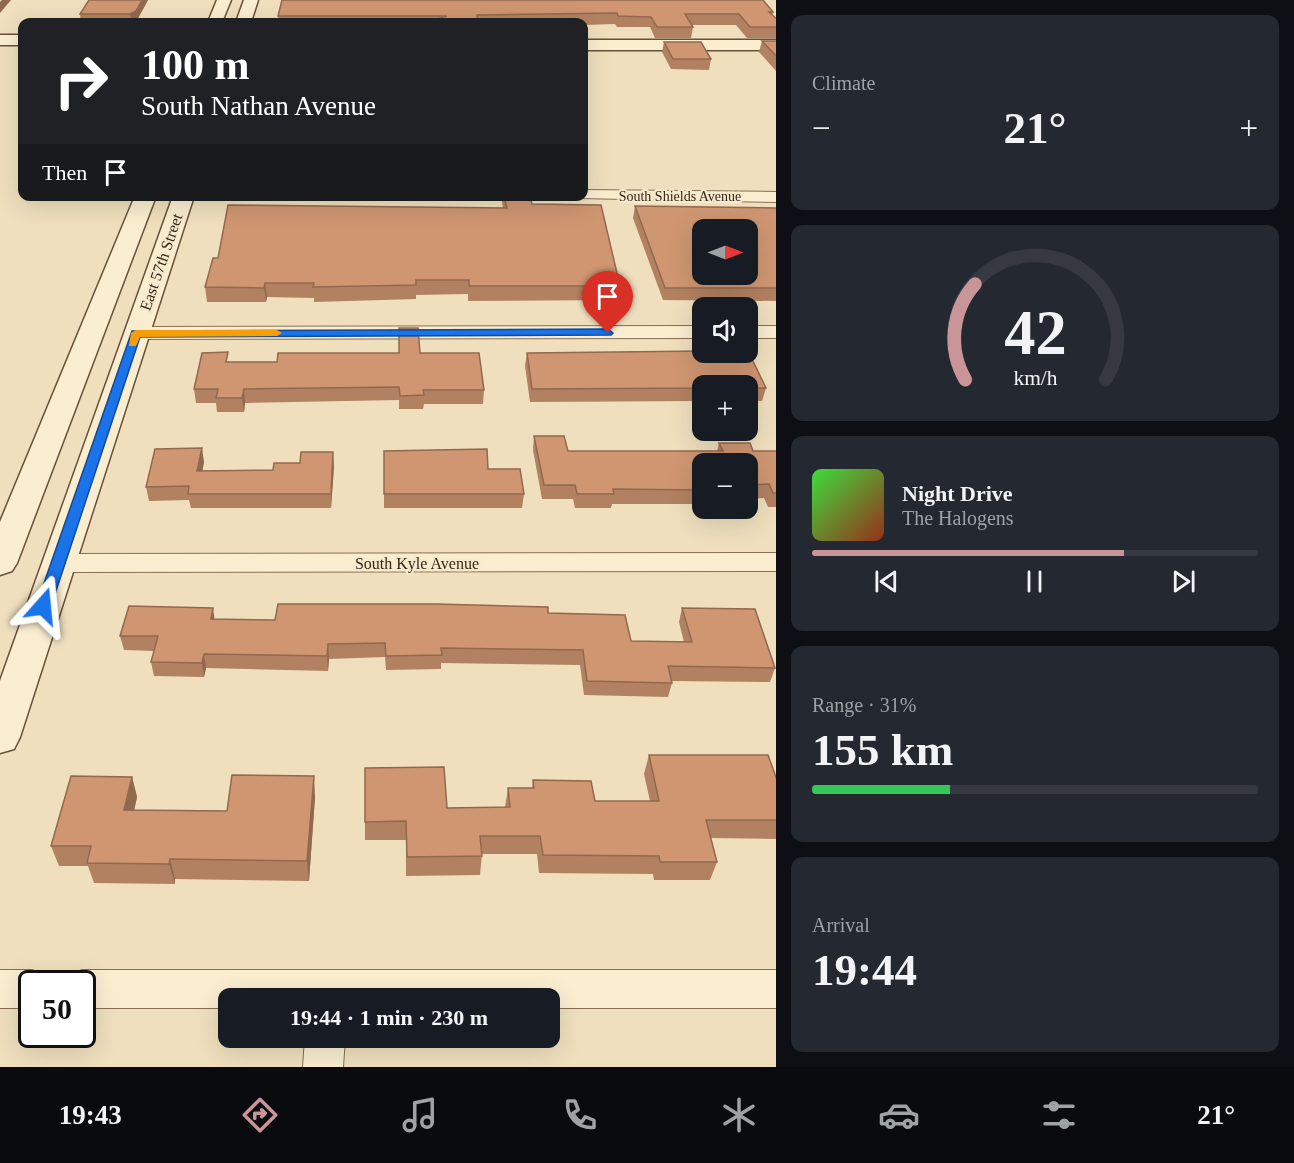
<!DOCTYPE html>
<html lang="en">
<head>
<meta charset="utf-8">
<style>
	:root { --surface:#171b24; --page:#242831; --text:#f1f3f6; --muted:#9ea1a6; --line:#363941; --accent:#c99599 }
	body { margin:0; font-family:Georgia,serif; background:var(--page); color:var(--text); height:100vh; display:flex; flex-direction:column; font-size:22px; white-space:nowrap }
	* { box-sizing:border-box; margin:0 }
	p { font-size:20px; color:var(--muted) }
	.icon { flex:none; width:33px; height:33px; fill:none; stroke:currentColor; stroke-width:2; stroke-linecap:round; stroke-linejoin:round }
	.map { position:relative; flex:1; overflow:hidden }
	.details { display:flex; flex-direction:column; gap:15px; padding:15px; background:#0d0f14; width:518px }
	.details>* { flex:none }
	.guide { position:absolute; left:18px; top:18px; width:570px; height:183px; border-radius:12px; box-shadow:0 6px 24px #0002; background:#202124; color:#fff; overflow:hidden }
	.needle { width:39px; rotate:90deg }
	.fabs { position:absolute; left:692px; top:219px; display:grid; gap:12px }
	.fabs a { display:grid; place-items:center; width:66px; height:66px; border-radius:12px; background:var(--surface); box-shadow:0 6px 24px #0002; font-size:30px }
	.speed { position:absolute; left:18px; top:970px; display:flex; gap:12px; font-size:30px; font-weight:700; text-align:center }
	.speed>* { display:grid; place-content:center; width:78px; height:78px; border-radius:50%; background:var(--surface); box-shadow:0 6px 24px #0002; line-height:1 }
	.speed .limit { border:3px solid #111; border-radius:9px; background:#fff; color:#111 }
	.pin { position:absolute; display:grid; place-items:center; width:51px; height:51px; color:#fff; margin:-62px -26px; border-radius:50% 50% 50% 0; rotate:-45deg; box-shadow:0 0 6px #0007 }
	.pin .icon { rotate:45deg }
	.me { position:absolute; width:66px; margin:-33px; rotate:18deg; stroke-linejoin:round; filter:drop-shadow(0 0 4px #0008) }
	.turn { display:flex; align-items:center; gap:21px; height:126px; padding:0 24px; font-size:27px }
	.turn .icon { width:78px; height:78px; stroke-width:2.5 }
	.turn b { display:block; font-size:42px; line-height:51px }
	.then { display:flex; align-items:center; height:57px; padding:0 24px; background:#0003; gap:12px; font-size:22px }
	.big { font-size:45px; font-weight:800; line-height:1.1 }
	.details .tile { flex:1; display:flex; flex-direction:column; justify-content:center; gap:9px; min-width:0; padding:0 21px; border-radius:12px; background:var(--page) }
	.details .dial { align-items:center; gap:0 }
	.dial svg { height:156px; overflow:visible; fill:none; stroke:var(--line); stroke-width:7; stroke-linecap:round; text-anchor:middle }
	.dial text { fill:var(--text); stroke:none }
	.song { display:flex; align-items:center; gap:18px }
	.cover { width:72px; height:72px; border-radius:9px; background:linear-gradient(135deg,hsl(120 70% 55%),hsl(10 70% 35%)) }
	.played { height:6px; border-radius:3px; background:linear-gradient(90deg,var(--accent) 70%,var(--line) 70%) }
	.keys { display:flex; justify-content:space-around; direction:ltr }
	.heat { display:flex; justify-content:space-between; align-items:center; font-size:33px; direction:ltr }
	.charge { height:9px; border-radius:4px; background:linear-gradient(90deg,#34c759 31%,var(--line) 0) }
	.trip { position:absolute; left:218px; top:988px; width:342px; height:60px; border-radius:12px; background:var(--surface); box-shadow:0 6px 24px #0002; font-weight:800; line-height:60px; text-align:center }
	.menu { display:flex; height:96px; justify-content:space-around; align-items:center; background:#090b0e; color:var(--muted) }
	.menu .icon { width:42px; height:42px }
	.menu .active { color:var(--accent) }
	.menu b { font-size:27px; color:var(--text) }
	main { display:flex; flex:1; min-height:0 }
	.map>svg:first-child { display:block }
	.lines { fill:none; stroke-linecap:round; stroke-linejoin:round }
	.minor-casing { stroke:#886f55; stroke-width:2 }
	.secondary-casing { stroke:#695039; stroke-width:3 }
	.minor { fill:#faedd0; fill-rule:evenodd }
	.secondary { fill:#faedd0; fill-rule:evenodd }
	.wall { fill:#b28161 }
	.shaded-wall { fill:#91694f }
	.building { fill:#cf9671; stroke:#91694f; stroke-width:1.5; fill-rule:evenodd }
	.route { fill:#1a73e8; stroke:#114b97; stroke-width:1.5 }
	.slow { fill:#f59e0b }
	.labels { text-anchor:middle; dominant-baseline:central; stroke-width:4.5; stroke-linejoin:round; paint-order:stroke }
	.far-street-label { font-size:14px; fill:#36271b; stroke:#f7e9cc }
	.street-label { font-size:16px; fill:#36271b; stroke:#f7e9cc }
</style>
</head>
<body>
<main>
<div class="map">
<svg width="777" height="1067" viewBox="0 0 777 1067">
	<rect width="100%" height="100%" fill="#efdfbd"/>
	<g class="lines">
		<g class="minor-casing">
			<path id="minor" d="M584,190L777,192V202L578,198L577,196H584Z
				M702,326V338L136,339L129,337L126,333L129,329L136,327Z
				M747,326H777V338H747Z
				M777,553V571L58,572L49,569L45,563L49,557L58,554Z
				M0,970H32L45,976L49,984H32V1008H0Z
				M82,970H777V1008H549V999H228V1008H82V984H65L69,976Z
				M305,1038H345L343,1067H303Z"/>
		</g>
		<g class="secondary-casing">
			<path id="secondary" d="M217,0H231L222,22H208Z
				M244,0H258L251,22H236Z
				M0,35H22V45H0Z
				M584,40H777V50H584Z
				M135,196H156L17,563L12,571L0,575V522Z
				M173,196H194L20,737L14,749L0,753V681Z"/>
		</g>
		<use href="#minor" class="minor"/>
		<use href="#secondary" class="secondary"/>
	</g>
	<path class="wall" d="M89,0H148L137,20L133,22H81L80,14Z
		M773,12L772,15L777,19V38H747L736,25H692L693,27L691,38H655L650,27H617L615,24L584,25V22H279L278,16Z
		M762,41H777V72L759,52Z
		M664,42L711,59L709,70L671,69L662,52Z
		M501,196H530L532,204L620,286L617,300L468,301V294L416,295V299L314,302V298L267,297L266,302H207L205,287L218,258L503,208Z
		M635,206L777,208V301L663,300L633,218Z
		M420,353L484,390L483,404H424L423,409H399V400L245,403L244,412H217L216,403H196L194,389L229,362H277Z
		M527,353L726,355L766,388L762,401H747V386H702V401L530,402L525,366Z
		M534,436L568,451H717L719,443L753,451H777V507H768L764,498L747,499V464H702V504H612L611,508H575L573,499H542L533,450Z
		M384,451L488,469L524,494L522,508H384Z
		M204,462L202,471L273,470L334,466L331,508H191L189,500L149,501L146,487Z
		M682,608L775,668L770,682L671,681L672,683L668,697L584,695L580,665L441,663V669L386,670L385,657L329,659L328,671L206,668L204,677L154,676L151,662L154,651L124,650L120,636L215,619L275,620L548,613L631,641L684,642L679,622Z
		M649,755L777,780V839L711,838L717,862L710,880H654L653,874L539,873L537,854H482L480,875L406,876V840H365V822L447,808L505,807L508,788H532L533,780L595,801H650L644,774Z
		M132,777L137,797L134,810L227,811L315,797L309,881L175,879V884L94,883L88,866H59L51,846Z"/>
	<path class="shaded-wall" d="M2,0H11L0,13V2Z
		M142,0H148L137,20L132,22L130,14Z
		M265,283L267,297L266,302L264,288Z
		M244,389L245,403L244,412L242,398Z
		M202,448L204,462L200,485L197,471Z
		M333,452L334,466L331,508V494Z
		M213,608L215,622L211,619Z
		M328,644L329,659L328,671L327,656Z
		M204,654L206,668L204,677L202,663Z
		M314,776L315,797L309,881L307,861Z
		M132,777L137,797L130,830L124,810Z
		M170,859L175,879V884L169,864Z"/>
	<path class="building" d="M89,0H142L136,11L130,14H80Z
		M282,0H763L773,12H769L777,19V27H750L739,14H685L693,27H657L651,17L618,16L617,13L477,15L478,22H427L447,16H278Z
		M762,41H777V57Z
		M664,42H701L711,59H673Z
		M504,196H530L532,204L601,205L620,286H469V280H416V285L313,287L314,283H265L264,288L205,287L213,258H218L228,205L507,208Z
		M635,206L777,208V288H665ZM702,230H747V274H702Z
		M399,328H418L420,353H479L484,390H423L424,395L400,396L399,387L244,389L242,398H216L218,389H194L202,353L228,352L226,362H277L278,353H399Z
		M702,351V352H725L726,355H750L766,388H747V386H702V388L532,389L527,353Z
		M534,436H564L568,451H723L719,443H750L753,451H777V493H773L769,484L747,485V464H702V490L613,489L614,494H577L575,485H544Z
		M202,448L197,471L273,470L274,463H300L301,452H333L331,494H188L189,486L146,487L155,449Z
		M487,449L488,469H520L524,494H384V451Z
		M278,604H437L548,607V613L625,615L631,641L692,642L682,608L755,609L775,668L668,666L672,683L587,681L583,650L441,648L442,655L386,656L385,643L328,644L327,656L204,654L202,663L151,662L158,636H120L129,606L213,608L211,619L275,620Z
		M649,755H768L777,780V820H706L717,862H660L659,856L543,855L540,836H480L482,856L407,857L406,821L365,822V768L444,767L447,808L510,807L508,788H534L533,780L591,781L595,801H659Z
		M232,775L314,776L307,861L170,859L169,864L87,863L91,846H51L71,776L132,777L124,810L227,811Z"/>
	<path class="route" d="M608,329L613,333L611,335L140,337L51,606L43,612L36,606L132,331Z"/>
	<path class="slow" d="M136,330H277L282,333L277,336L140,337L136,346H129L131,333Z"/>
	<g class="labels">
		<g class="far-street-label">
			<text x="680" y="196">South Shields Avenue</text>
		</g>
		<g class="street-label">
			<text transform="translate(161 262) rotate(-71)">East 57th Street</text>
			<text x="417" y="563">South Kyle Avenue</text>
		</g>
	</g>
</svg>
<div class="fabs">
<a><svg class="needle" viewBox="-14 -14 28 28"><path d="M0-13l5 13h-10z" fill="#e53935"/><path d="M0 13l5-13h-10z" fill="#9ea1a6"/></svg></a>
<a><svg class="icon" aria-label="sound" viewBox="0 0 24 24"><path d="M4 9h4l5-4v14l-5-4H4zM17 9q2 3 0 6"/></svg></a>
<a>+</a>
<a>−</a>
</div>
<div class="speed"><div class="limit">50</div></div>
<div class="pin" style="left:608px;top:333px;background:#d93025"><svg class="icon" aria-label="arrive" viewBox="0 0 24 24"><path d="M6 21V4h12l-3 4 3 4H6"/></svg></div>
<svg class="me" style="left:43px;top:606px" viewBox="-20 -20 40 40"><path d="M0-17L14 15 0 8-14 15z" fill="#1a73e8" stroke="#fff" stroke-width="4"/></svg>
<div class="trip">19:44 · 1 min · 230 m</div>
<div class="guide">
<div class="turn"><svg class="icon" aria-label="right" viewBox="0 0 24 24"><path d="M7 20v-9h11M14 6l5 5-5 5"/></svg><div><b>100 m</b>South Nathan Avenue</div></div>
<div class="then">Then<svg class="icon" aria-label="arrive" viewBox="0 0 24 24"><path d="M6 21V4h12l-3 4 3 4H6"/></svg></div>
</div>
</div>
<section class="details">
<div class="tile"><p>Climate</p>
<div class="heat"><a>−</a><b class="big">21°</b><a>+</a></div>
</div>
<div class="tile dial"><svg viewBox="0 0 100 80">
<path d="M14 69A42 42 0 1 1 86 69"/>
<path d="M14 69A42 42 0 0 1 19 20" stroke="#c99599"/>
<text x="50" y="56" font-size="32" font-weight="700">42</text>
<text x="50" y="72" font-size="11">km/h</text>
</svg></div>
<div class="tile">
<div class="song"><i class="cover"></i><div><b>Night Drive</b><p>The Halogens</p></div></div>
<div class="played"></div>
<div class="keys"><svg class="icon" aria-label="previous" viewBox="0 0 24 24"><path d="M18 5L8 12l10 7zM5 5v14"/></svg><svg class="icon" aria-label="pause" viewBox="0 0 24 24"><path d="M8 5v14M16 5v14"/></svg><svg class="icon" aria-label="next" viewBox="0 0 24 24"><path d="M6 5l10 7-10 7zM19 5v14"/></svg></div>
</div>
<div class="tile"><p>Range · 31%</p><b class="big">155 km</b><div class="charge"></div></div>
<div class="tile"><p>Arrival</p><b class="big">19:44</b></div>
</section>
</main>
<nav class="menu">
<b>19:43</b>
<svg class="icon active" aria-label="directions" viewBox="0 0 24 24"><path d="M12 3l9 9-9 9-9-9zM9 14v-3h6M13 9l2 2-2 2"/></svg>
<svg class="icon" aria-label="music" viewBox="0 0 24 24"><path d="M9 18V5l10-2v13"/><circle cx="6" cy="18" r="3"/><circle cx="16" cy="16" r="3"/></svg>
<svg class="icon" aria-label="phone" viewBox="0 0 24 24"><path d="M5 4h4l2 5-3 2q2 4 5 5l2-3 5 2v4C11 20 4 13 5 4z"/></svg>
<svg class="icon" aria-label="climate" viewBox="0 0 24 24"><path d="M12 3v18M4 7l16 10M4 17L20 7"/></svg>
<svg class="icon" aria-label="car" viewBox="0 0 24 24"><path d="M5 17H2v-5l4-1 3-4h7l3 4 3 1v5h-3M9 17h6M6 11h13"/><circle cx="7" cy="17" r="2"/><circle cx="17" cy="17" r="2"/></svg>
<svg class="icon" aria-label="filters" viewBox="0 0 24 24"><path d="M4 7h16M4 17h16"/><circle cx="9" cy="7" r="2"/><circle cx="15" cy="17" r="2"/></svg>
<b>21°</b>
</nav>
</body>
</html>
